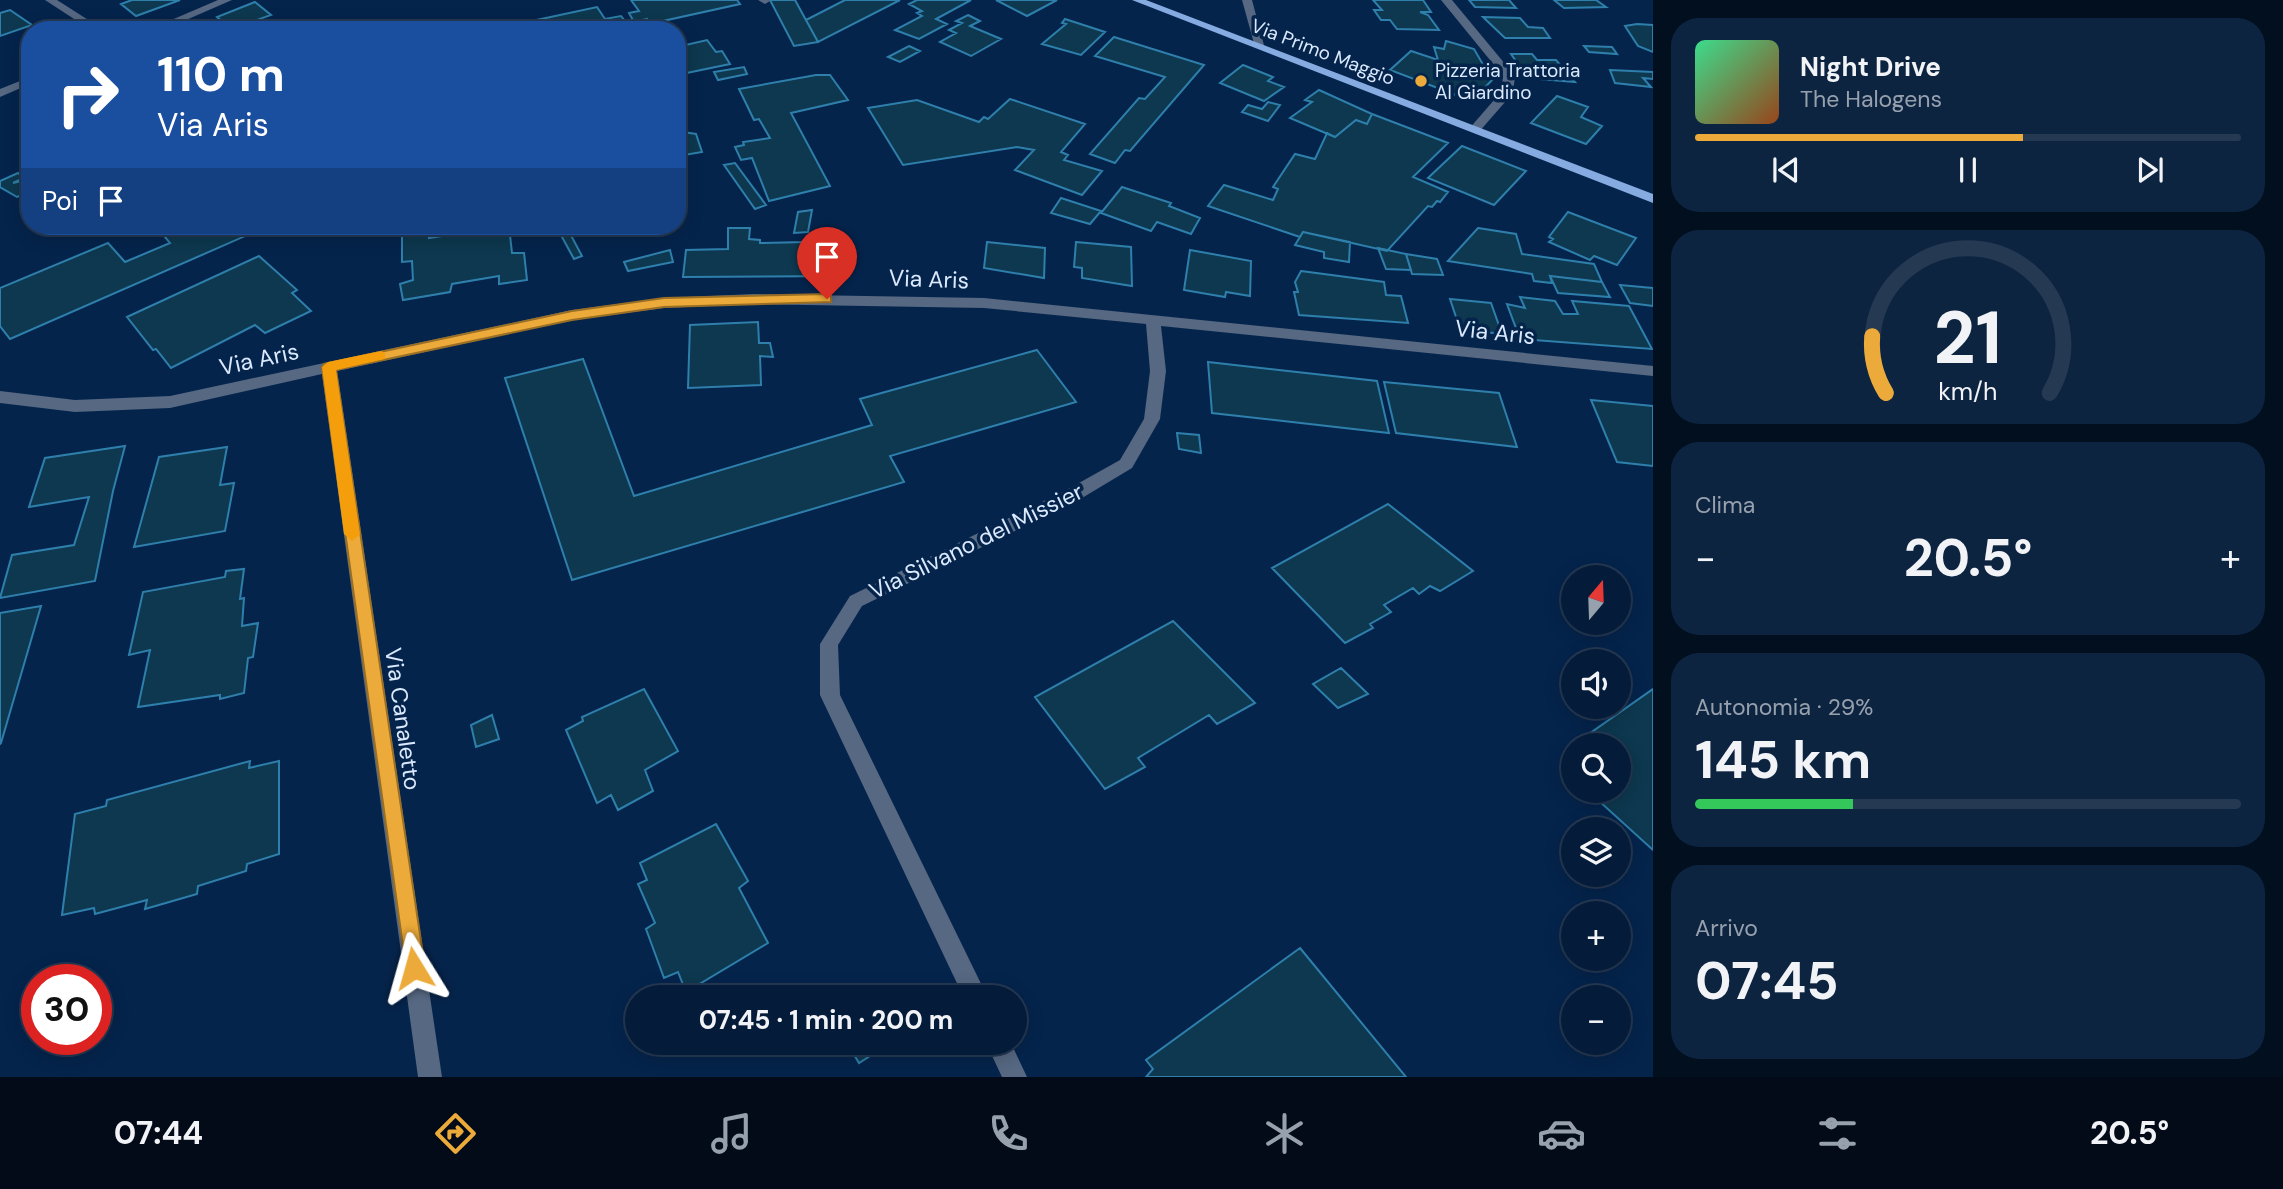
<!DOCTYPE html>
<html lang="it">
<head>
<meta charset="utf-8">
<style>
	:root { --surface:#041b39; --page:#0d2441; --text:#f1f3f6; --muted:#97a1ae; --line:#253953; --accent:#ebaa39 }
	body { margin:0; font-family:"DM Sans",sans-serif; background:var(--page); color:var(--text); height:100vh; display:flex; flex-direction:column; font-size:26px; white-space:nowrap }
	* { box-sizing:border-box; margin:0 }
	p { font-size:23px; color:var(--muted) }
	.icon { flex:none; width:38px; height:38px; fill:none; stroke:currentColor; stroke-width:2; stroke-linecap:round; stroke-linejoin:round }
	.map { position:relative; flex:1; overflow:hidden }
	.sheet { display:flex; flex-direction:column; gap:18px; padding:18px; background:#020f1f; width:630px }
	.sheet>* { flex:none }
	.guide { position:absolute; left:21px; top:21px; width:665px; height:214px; border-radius:28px; box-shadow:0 4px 18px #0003,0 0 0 2px var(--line); background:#1a4fa0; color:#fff; overflow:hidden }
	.needle { width:46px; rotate:19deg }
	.buttons { position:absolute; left:1561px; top:565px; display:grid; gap:14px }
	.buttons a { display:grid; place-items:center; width:70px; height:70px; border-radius:50%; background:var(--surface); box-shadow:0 4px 18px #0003,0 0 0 2px var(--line); font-size:35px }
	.speed { position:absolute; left:21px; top:964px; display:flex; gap:14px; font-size:35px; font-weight:700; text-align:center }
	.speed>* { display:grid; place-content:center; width:91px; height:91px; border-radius:50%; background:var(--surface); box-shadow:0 4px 18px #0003,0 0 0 2px var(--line); line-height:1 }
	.speed .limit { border:10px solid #d22; background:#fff; color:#111 }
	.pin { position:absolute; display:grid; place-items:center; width:60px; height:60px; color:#fff; margin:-72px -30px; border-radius:50% 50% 50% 0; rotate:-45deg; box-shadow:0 0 7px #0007 }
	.pin .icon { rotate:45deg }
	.me { position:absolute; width:77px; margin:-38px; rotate:352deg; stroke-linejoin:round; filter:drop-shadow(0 0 5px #0008) }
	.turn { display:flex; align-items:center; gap:24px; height:147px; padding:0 21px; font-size:32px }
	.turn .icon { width:91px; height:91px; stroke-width:2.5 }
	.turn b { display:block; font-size:49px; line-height:60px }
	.then { display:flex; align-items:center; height:66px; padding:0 21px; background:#0003; gap:14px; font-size:26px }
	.big { font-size:52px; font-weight:700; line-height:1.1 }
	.sheet .tile { flex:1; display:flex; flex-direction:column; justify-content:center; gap:10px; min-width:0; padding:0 24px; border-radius:28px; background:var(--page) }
	.sheet .dial { align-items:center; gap:0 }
	.dial svg { height:182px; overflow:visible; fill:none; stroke:var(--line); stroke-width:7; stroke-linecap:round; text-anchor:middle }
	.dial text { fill:var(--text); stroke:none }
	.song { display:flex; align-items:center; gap:21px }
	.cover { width:84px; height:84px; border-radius:10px; background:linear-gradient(135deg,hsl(150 70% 55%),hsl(20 70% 35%)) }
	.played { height:7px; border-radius:4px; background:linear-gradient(90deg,var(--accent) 60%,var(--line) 60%) }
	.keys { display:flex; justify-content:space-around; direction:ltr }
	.heat { display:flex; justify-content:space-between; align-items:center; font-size:38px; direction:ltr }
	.charge { height:10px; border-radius:5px; background:linear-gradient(90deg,#34c759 29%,var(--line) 0) }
	.trip { position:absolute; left:625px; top:985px; width:402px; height:70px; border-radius:35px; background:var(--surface); box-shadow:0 4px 18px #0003,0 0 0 2px var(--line); font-weight:700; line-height:70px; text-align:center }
	.tab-bar { display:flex; height:112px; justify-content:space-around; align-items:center; background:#020b17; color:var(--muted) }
	.tab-bar .icon { width:49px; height:49px }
	.tab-bar .on { color:var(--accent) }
	.tab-bar b { font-size:32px; color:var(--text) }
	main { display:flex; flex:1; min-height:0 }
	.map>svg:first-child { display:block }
	.building { fill:#0d384f; stroke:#2e7fab; stroke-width:2 }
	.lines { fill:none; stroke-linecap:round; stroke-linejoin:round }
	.minor { fill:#566882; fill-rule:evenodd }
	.major { fill:#85abe0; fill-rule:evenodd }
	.route { fill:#ebaa39; stroke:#996e25; stroke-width:2 }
	.slow { fill:#f59e0b }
	.poi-dot { fill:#ebaa39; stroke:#05244c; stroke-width:2.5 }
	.labels { text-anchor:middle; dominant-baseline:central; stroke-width:7; stroke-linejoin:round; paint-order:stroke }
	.far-street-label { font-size:19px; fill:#dbe9fd; stroke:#05244c }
	.far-poi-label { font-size:19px; fill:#dbe9fd; stroke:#05244c; text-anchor:start }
	.street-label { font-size:23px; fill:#dbe9fd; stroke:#05244c }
</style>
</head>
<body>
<main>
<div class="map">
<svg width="1653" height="1077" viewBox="0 0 1653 1077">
	<rect width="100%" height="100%" fill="#05244c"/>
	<path class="building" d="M132,0H180L136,16L121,4Z
		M631,0H737L740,4L649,24L647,19L634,22L629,13L639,11Z
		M770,0H795L818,42L794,46Z
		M845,0H900L818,42L806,20Z
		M917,0H971L936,19L947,24L919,39L895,30L922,16L917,13L922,11L909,4Z
		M996,0H1057L1027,16Z
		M1373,0H1423L1431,12H1420L1428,15L1439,30L1397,29L1390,20H1381L1374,10H1382Z
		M1469,0H1509L1516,8L1475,7Z
		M1554,0H1596L1606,7L1564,8Z
		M255,2L271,15L231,29L217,17Z
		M597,7L605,19L621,16L625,21L609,24L614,30H506L504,27Z
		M10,10L32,25L0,36V13Z
		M968,15L980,21L970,26L1001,39L971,56L940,42L956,33L949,30L962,23L956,21Z
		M1483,17L1520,18L1528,27L1543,28L1550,38H1505Z
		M1065,19L1105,32L1081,55L1042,44L1066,24L1062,23Z
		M1637,24L1653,25V52L1638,46L1625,26Z
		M1114,37L1204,65L1130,151L1125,150L1115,163L1090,154L1139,98L1145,99L1165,77L1095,56Z
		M707,40L716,52L722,51L730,64L677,75V47Z
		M1446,41L1474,49L1492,80L1472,101L1390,70L1411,51L1438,60L1434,47L1444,49Z
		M909,46L920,51L900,62L888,57Z
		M1584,46L1612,47L1617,54L1589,52Z
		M1511,54H1532L1537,60H1556L1575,82L1528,78Z
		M1243,65L1273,77L1268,81L1284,87L1264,101L1220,83Z
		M744,67L747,74L718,80L714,72Z
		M1610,70L1653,72V79L1643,78L1651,87L1615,83Z
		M816,75H830L848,100L791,113L830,186L769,201L752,158L741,160L735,147L744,145L743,142L770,138L759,119L754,120L739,89Z
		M1319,90L1372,114L1367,124L1356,120L1335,137L1290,118L1312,102L1305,100Z
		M1557,96L1588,107L1581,117L1602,126L1586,144L1531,123Z
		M1010,99L1085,124L1061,152L1068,155L1064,160L1102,171L1082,195L1015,170L1034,150L1017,147L903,165L868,108L917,100L979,122L984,117L988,119Z
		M1268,102L1280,105L1268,121L1242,112L1248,105L1262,109Z
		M677,108L683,132L696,134L702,152L678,156Z
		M1372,114L1448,143L1413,177L1448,192L1440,202L1437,201L1432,207L1428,206L1387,251L1303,232L1300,237L1208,206L1224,185L1273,200L1278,189L1273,187L1295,154L1315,159L1327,133L1335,137L1356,120L1367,124Z
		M1462,146L1526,171L1494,205L1428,178Z
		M735,163L766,205L755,209L724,165Z
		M18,173L24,178L13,183L30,179V192L17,197L0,187V181Z
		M1122,187L1171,203L1169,206L1200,218L1191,234L1157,222L1151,231L1101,213Z
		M1061,198L1101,211L1090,224L1051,213Z
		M812,210L808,232L794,233L798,212Z
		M1568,212L1636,238L1617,265L1594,256L1590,260L1549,242L1553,239L1549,237Z
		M156,226H268L10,339L0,326V288L108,243L125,262L170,243Z
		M462,226H509L512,253H524L527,280L499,284V276L452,284L450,292L403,300L400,284L413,280L412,261L402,262V235L430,232L429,238L462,233Z
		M556,226H566L582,256L574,259Z
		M728,228H750L749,239L760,240V243L806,242L807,236L836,235L837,241H848L849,276L683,277L686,250L728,249Z
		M1478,228L1516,234L1522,254L1594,264L1602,282L1550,276L1552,283L1534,281L1532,274L1448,261Z
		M1303,232L1350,242L1349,262L1324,258V252L1295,245Z
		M987,242L1045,248L1044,278L984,268Z
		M1076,242L1131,247L1132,286L1082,278V268L1074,267Z
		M1378,248L1406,254L1411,270L1386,269Z
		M670,250L673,262L628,271L624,262Z
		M1190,250L1251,261L1250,296L1226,292L1225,297L1184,290Z
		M1406,254L1437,259L1443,275L1412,274Z
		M259,256L297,290L292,293L311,311L265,333L255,325L171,368L156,349L153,350L127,317Z
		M1301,271L1384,282L1386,295L1401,296L1408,323L1299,315L1294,292H1298L1295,282Z
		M1550,276L1602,282L1610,297L1558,293Z
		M1620,285L1653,288V306L1630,303Z
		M1520,297L1555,301L1563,314H1578L1572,301L1629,306L1652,349L1520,339L1507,304L1525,308Z
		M1450,299L1491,303L1502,334L1460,329Z
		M758,322L759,343H770L773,357L760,356L761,385L688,388L690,325Z
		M1037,350L1076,402L890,456L904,482L572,580L505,378L583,359L634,496L872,425L860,399Z
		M1208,362L1377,381L1389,433L1212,413Z
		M1384,382L1499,393L1517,447L1396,433Z
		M1591,400L1653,406V466L1617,462Z
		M1177,433L1199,435L1201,453L1179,449Z
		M125,446L113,491L95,581L0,598L12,555L74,545L89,497L29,507L45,458Z
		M227,447L220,485L234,483L225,531L134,547L159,457Z
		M1388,504L1473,571L1440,591L1430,586L1419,594L1413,588L1384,605L1391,612L1370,624L1373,628L1345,643L1272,568Z
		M244,569L240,599L244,598L242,626L258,623L253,657L248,658L244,693L220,699V695L138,707L150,650L129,655L143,592L225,577L226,571Z
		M41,606L1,743L0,744V613Z
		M1173,621L1255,703L1217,724L1209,715L1138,758L1145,767L1105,789L1035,697Z
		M1341,668L1368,694L1338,708L1313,684Z
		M644,689L678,751L645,770L653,791L618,810L611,795L597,803L566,730L583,721L582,717Z
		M1653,689V850L1588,791H1619V746H1584L1579,741Z
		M492,715L499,739L476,747L471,725Z
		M250,761L249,768L279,761V854L247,864L246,871L198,886L197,894L145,909L147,900L95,914L94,908L62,915L75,814L106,806L107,800Z
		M716,824L748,881L739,888L768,943L686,992L678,972L664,978L646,929L655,923L638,884L647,880L640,863Z
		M1300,948L1406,1077H1146L1153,1069L1146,1060Z
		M847,1043H882L884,1047L859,1063Z"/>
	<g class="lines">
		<path class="minor" d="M45,0H57L104,30H91Z
			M218,0H232L163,30H148Z
			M758,0H770V1L765,4Z
			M1242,0H1252L1265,49L1255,47Z
			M1441,0H1452L1515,76L1513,93L1478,133L1468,130L1501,92L1503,76Z
			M30,77V84L0,97V89Z
			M754,294L984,298L1653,366V376L1161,326L1166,371L1160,419L1132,468L1082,498L862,606L838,645L840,695L988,998H964L820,695V644L850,596L1070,488L1120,460L1144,419L1150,371L1146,324L984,308L754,304L664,308L572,320L337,371L442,1077H418L322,374L170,408L75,412L0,403V391L75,400L170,396L572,310L664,298Z
			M986,1043H1011L1027,1077H1002Z"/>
		<path class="major" d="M1132,0H1146L1653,194V203Z"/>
	</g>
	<path class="route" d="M827,294L831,296V302L664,307L572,320L336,370L425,968L421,975L414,978L407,975L322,367L324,364L572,311L664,298Z"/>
	<path class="slow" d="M381,351L385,353V359L336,370L360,534L352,541L344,534L322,367L328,362Z"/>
	<circle class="poi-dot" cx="1421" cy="81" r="7"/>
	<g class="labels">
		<g class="far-street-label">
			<text transform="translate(1323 52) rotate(21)">Via Primo Maggio</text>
		</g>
		<g class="far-poi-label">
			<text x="1435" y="70">Pizzeria Trattoria<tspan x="1435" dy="22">Al Giardino</tspan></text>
		</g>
		<g class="street-label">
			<text transform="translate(929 279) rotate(2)">Via Aris</text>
			<text transform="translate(1495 332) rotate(6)">Via Aris</text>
			<text transform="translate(259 359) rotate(-12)">Via Aris</text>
			<text transform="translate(976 541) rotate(-26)">Via Silvano del Missier</text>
			<text transform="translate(403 719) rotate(82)">Via Canaletto</text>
		</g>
	</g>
</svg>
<div class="buttons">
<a><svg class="needle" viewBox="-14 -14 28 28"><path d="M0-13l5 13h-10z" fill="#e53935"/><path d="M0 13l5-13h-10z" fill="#97a1ae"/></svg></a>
<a><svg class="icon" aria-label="sound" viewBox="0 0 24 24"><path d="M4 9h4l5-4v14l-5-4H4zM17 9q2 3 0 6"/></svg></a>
<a><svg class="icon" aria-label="search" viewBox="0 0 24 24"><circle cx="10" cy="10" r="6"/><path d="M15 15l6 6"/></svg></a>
<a><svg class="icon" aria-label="layers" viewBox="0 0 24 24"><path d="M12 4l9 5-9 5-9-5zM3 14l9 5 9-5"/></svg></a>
<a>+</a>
<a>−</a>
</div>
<div class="speed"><div class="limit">30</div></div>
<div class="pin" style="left:827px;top:299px;background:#d93025"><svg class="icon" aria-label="arrive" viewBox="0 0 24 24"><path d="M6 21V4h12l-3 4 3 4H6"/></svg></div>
<svg class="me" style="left:414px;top:968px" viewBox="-20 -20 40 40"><path d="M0-17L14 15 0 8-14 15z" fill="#ebaa39" stroke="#fff" stroke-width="4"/></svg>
<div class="trip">07:45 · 1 min · 200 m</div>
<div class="guide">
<div class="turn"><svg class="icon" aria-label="right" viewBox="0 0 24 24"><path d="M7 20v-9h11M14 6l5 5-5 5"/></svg><div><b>110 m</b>Via Aris</div></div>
<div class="then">Poi<svg class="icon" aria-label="arrive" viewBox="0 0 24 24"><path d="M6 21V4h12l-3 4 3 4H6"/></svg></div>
</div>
</div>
<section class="sheet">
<div class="tile">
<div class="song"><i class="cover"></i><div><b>Night Drive</b><p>The Halogens</p></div></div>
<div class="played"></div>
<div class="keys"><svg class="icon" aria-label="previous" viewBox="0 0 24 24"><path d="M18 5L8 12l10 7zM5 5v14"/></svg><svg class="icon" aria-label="pause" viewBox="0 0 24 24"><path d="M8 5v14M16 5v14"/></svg><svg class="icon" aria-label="next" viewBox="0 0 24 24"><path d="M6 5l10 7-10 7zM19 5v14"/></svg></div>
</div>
<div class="tile dial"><svg viewBox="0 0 100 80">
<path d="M14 69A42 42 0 1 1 86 69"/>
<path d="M14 69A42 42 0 0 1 8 44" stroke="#ebaa39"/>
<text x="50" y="56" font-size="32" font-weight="700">21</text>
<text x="50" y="72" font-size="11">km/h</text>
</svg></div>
<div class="tile"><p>Clima</p>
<div class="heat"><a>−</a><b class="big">20.5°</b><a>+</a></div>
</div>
<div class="tile"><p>Autonomia · 29%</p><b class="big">145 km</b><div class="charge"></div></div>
<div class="tile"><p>Arrivo</p><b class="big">07:45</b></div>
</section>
</main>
<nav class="tab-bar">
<b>07:44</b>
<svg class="icon on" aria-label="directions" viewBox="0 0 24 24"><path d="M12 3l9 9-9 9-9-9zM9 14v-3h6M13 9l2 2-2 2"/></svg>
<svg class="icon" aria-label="music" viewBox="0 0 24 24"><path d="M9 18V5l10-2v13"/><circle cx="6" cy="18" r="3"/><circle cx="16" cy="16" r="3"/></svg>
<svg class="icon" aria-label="phone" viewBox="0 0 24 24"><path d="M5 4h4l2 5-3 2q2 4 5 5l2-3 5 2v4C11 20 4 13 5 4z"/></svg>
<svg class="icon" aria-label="climate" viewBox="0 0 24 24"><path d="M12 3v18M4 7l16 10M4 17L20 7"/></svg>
<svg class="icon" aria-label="car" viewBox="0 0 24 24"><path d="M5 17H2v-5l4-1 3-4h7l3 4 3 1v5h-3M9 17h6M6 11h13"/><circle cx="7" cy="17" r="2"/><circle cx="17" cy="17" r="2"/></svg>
<svg class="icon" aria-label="filters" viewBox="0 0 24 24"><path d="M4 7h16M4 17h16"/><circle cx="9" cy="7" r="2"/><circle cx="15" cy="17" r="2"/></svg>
<b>20.5°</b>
</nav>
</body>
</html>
